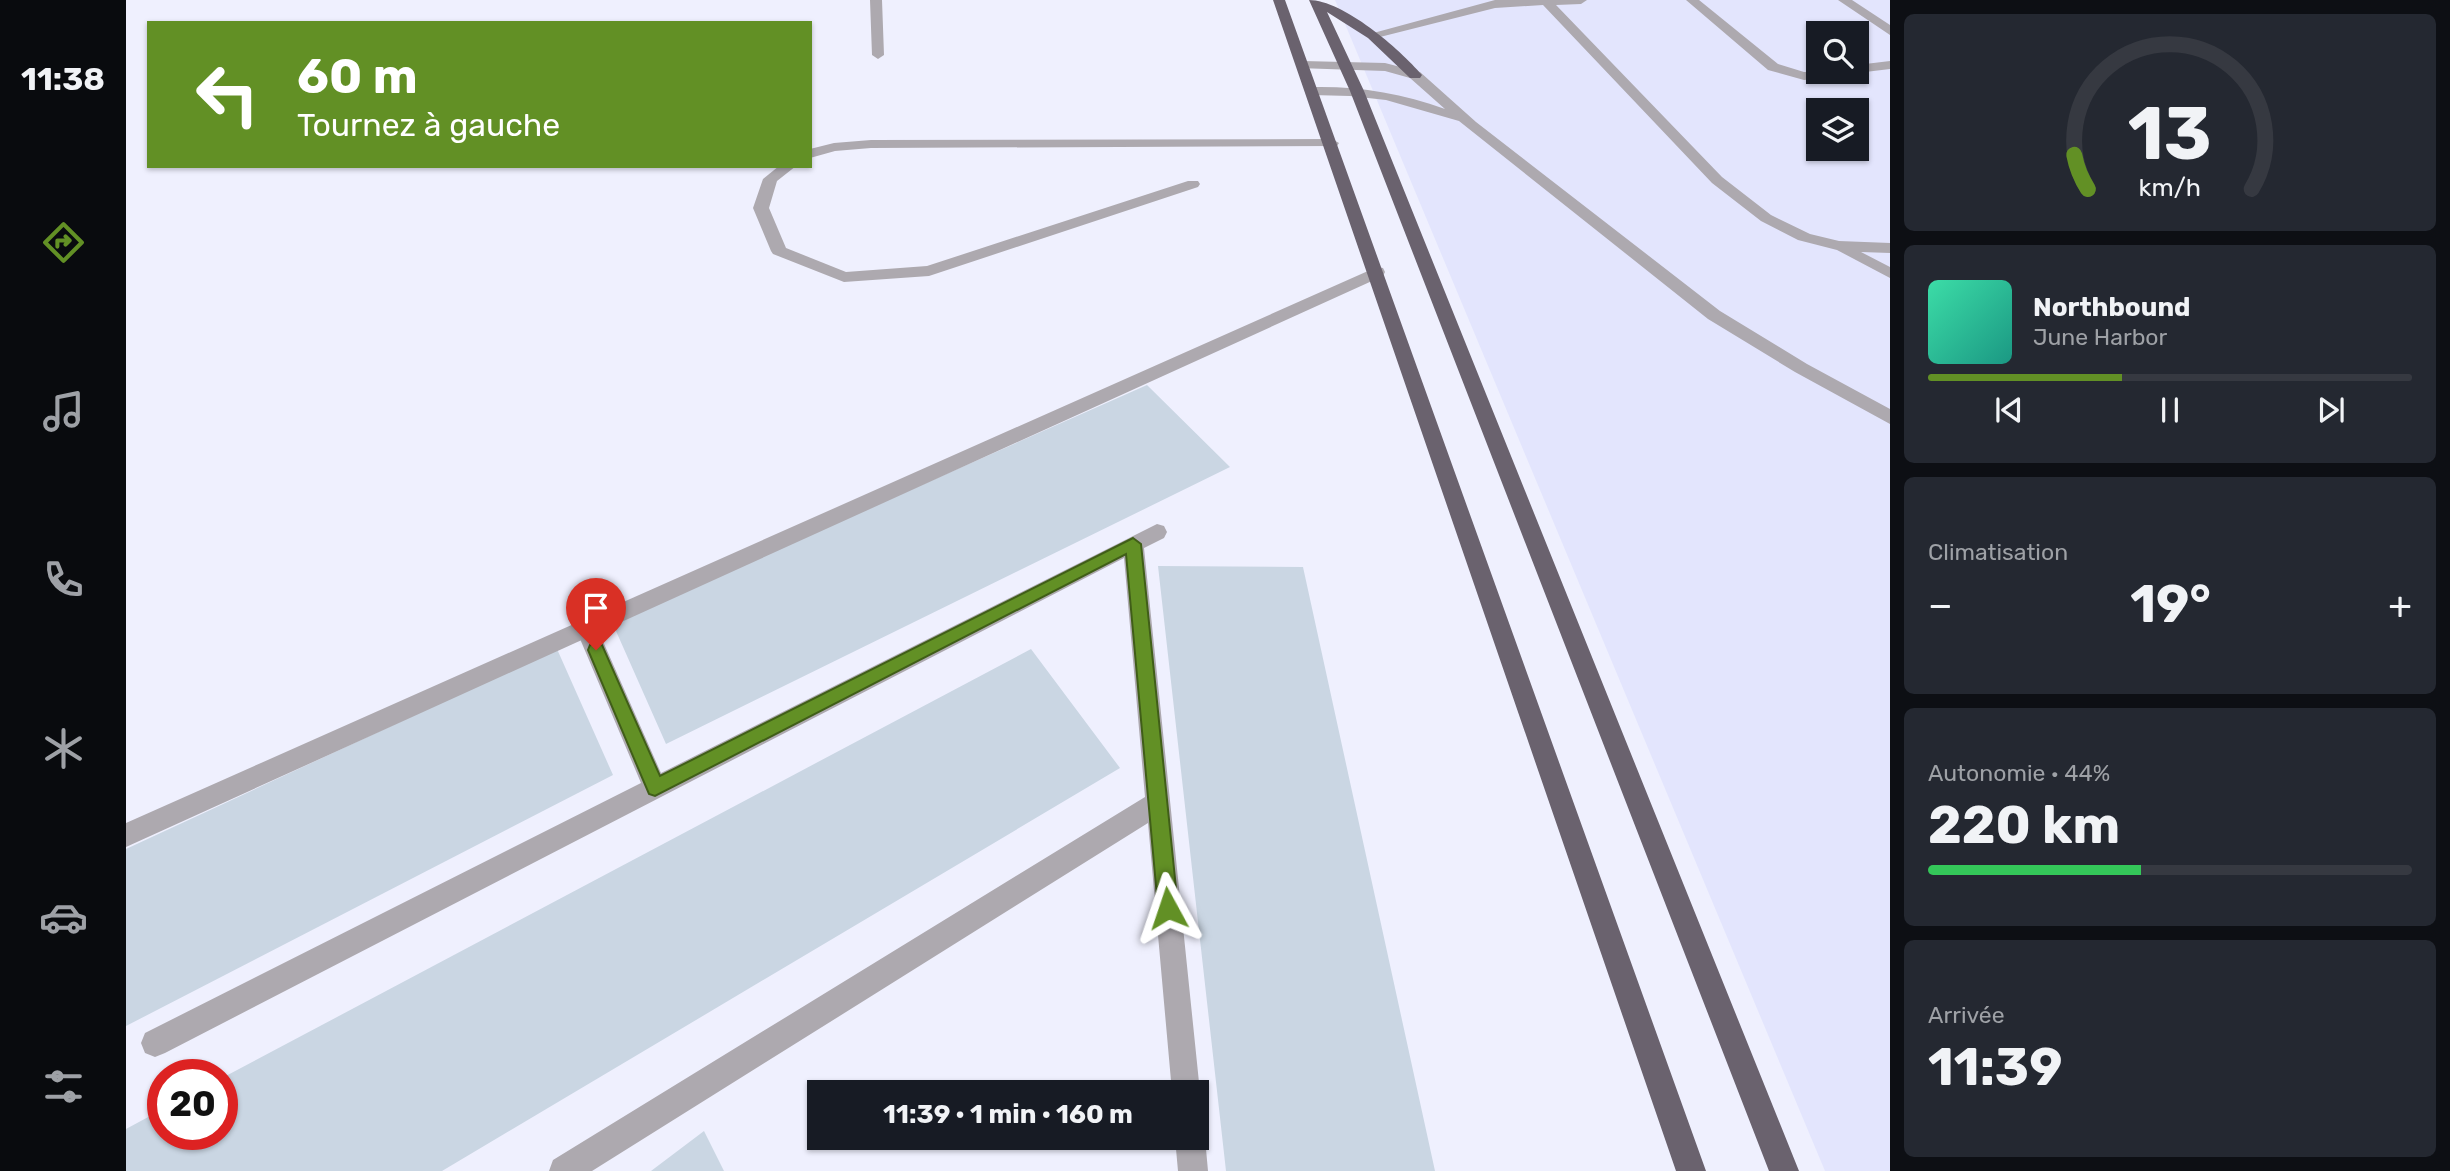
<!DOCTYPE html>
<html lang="fr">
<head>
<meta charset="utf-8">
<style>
	:root { --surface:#171b24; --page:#242831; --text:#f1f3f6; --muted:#9ea1a6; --line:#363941; --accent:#629025 }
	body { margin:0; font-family:Rubik,sans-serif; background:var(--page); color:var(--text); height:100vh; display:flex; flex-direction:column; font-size:26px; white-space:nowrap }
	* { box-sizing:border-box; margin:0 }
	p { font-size:23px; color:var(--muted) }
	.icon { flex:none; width:38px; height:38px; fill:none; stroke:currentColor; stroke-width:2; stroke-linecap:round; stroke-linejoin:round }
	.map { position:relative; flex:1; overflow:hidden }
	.details { display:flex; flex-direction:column; gap:14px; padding:14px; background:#0d0f14; width:560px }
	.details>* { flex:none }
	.hud { position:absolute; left:21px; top:21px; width:665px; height:147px; border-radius:0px; box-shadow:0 2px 5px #0004; background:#629025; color:#fff; overflow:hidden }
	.tools { position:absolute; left:1680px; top:21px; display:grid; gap:14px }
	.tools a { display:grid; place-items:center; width:63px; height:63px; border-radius:0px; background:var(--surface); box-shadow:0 2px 5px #0004; font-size:35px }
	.speed { position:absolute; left:21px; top:1059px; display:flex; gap:14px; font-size:35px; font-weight:700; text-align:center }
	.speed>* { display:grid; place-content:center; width:91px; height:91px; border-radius:50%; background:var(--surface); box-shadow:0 2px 5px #0004; line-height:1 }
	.speed .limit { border:10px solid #d22; background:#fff; color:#111 }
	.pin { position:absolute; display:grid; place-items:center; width:60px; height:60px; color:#fff; margin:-72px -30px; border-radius:50% 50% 50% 0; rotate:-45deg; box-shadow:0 0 7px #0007 }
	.pin .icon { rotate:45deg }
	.me { position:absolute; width:77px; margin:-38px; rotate:355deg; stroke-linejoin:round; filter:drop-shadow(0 0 5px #0008) }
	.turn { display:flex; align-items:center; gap:24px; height:147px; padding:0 35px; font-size:32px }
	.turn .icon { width:91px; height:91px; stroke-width:2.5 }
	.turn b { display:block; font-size:49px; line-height:60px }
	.big { font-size:52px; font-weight:700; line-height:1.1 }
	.details .card { flex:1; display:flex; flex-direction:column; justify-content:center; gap:10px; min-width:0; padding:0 24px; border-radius:10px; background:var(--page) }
	.details .dial { align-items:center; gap:0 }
	.dial svg { height:182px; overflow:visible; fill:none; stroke:var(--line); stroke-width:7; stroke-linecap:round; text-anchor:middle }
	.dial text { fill:var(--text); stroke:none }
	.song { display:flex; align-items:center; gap:21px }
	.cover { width:84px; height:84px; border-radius:10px; background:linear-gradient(135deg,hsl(160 70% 55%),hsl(170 70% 35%)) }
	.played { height:7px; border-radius:4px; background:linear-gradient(90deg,var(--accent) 40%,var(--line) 40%) }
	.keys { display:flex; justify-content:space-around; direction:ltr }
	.heat { display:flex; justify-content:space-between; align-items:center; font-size:38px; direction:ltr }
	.charge { height:10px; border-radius:5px; background:linear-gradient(90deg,#34c759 44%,var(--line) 0) }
	.trip { position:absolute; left:681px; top:1080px; width:402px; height:70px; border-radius:0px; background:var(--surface); box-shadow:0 2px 5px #0004; font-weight:700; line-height:70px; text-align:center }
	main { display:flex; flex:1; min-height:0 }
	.tabs { display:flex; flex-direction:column; width:126px; justify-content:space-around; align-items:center; background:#090b0e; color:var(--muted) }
	.tabs .icon { width:49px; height:49px }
	.tabs .on { color:var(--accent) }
	.tabs b { font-size:32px; color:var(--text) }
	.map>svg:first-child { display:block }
	.built { fill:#e3e5fd; fill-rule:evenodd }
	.building { fill:#cad6e3 }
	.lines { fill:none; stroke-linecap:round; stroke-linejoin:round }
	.service { fill:#ada9af; fill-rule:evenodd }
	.minor { fill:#ada9af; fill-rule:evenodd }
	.trunk { fill:#6a626e; fill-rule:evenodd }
	.route { fill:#629025; stroke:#405e18; stroke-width:2 }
</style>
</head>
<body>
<main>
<nav class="tabs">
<b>11:38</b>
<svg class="icon on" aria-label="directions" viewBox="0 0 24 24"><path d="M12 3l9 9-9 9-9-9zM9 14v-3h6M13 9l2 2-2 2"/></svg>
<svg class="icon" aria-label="music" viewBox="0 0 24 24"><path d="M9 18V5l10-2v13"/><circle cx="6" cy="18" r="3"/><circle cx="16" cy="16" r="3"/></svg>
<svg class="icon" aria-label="phone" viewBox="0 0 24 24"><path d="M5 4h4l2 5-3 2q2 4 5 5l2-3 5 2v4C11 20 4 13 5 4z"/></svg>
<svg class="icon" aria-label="climate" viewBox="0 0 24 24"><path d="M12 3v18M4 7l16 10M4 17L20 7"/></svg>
<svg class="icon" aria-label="car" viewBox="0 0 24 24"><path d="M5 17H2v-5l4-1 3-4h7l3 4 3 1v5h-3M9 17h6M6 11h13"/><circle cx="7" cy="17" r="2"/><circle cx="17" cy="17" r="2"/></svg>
<svg class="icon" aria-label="filters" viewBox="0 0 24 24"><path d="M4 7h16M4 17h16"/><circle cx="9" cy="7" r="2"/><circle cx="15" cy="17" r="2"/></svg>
</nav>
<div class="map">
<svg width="1764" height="1171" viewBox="0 0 1764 1171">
	<rect width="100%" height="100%" fill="#eff0fe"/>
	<path class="built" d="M1209,0H1764V1171H1699ZM1692,33H1731V72H1692ZM1692,110H1731V149H1692Z"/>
	<path class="building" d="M1021,385L1104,467L540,744L486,622Z
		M1032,566L1177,567L1309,1171H1100Z
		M431,649L487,775L0,1026V849Z
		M905,649L994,768L316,1171H0V1129L37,1109V1134H96V1078Z
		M578,1131L598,1171H525Z"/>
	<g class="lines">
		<path class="service" d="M744,0H756L758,55L752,59L746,55Z
			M1369,0H1461L1455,4L1430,5L1596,177L1645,215L1684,234L1713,241L1764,243V253L1735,252L1764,267V278L1711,250L1672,240L1635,221L1586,183L1417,5L1369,8L1246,39L1240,35Z
			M1560,0H1573L1652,64L1678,72H1719L1713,76L1678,80L1642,70Z
			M1712,0H1726L1764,25V35Z
			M1764,61V69L1731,73L1726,72H1731V65Z
			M1206,139L1213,143L1211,146L745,148L709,151L684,158V149L708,143L745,140Z
			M653,166H670L651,181L643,208L660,248L720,272L801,266L1062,181H1072L1074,184L1072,187L803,276L718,282L647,254L645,251L627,208L637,179Z
			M1031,524L1038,526L1041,532L1038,538L1018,548L1074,1092L1071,1100V1092H1046L1022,823L466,1171H423L427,1160L1019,797L998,558L39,1053L29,1057L19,1053L15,1043L19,1033L515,783L449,627L452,621L460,618L468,621L535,773Z
			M1071,1126L1074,1128L1079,1138L1082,1171H1052L1049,1138H1071Z"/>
		<path class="minor" d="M1177,61L1259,63L1294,72L1350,122L1594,311L1681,364L1764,409V424L1669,372L1582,319L1333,121L1260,100L1224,96L1186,95L1179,91L1186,87C1232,86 1275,93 1319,109L1284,78L1259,71L1172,68V62Z
			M1251,267L1257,268L1259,272L1257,276L0,847V823Z"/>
		<path class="trunk" d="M1147,0H1159L1580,1171H1550Z
			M1183,0C1217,0 1274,49 1296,75L1294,78H1284L1242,38L1201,12L1238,91L1673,1171H1643L1224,91Z"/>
	</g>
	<path class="route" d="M1007,538L1015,544L1052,908L1049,915L1042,918L1035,915L1032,908L1000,554L529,796L523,794L462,650L464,645H476L534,776Z"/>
</svg>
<div class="tools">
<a><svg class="icon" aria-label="search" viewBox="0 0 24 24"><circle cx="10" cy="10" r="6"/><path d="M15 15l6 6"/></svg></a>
<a><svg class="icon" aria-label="layers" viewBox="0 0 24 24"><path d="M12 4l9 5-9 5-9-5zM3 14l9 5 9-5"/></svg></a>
</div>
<div class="speed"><div class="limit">20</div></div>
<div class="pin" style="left:470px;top:650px;background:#d93025"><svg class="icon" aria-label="arrive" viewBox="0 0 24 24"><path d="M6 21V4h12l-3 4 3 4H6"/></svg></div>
<svg class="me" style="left:1042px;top:908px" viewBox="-20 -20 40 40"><path d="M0-17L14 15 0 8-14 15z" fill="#629025" stroke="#fff" stroke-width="4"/></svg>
<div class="trip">11:39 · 1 min · 160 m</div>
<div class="hud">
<div class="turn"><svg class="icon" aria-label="left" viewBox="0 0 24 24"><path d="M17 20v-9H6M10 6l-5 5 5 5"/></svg><div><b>60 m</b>Tournez à gauche</div></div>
</div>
</div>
<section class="details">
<div class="card dial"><svg viewBox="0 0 100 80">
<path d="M14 69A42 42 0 1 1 86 69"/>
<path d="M14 69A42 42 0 0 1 8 54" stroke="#629025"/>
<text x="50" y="56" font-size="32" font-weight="700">13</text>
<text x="50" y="72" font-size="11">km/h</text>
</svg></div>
<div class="card">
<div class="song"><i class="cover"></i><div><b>Northbound</b><p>June Harbor</p></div></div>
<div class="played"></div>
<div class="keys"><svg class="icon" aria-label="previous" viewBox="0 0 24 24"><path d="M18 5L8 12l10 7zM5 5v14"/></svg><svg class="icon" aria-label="pause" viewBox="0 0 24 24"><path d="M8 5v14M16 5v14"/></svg><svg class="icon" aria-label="next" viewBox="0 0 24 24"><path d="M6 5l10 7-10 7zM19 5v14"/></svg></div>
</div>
<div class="card"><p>Climatisation</p>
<div class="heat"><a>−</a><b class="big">19°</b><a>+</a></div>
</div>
<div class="card"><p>Autonomie · 44%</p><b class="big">220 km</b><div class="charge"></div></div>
<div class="card"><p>Arrivée</p><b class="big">11:39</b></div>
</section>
</main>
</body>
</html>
